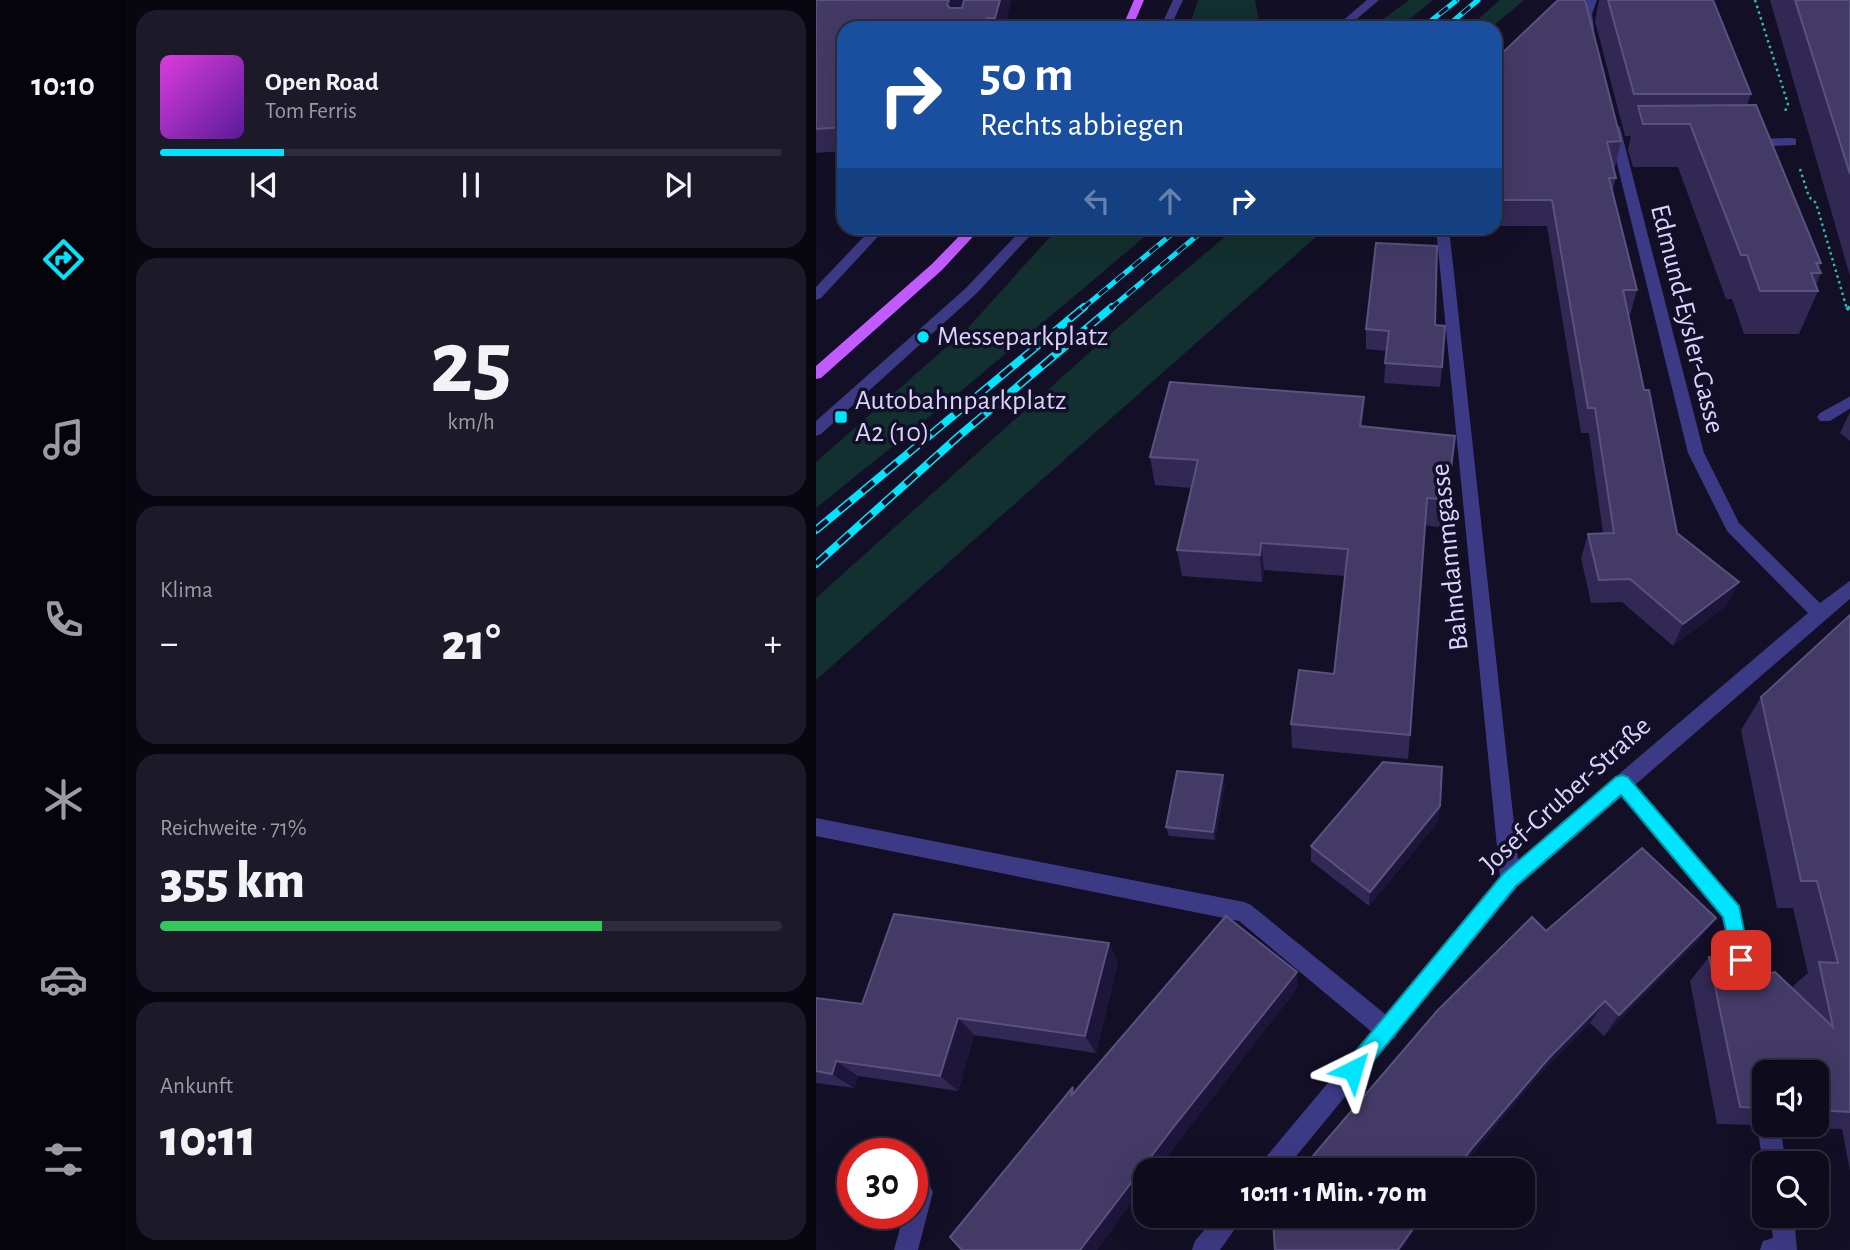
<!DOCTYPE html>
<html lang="de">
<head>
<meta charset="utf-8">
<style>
	:root { --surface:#0e0b1c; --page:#1c1929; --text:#f1f3f6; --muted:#9b9ba3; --line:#2e2b3b; --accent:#00e5ff }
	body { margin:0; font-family:"Alegreya Sans",sans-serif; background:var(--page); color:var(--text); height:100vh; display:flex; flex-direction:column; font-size:26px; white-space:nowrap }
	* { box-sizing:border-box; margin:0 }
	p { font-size:23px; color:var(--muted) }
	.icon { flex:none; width:38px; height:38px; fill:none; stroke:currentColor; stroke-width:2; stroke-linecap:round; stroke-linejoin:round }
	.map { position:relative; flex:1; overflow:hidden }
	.drawer { display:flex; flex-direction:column; gap:10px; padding:10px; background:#08060f; width:690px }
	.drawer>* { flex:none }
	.top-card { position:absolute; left:21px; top:21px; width:665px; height:214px; border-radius:21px; box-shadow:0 7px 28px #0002,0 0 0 2px var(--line); background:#1a4fa0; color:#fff; overflow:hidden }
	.tools { position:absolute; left:936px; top:1060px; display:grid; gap:14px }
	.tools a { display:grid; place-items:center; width:77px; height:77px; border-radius:14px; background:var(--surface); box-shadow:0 7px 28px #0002,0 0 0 2px var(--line); font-size:35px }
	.speed { position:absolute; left:21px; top:1138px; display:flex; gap:14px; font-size:35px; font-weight:700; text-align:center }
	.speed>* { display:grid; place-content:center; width:91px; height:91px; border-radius:50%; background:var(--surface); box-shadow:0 7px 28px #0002,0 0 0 2px var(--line); line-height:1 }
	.speed .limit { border:10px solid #d22; background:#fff; color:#111 }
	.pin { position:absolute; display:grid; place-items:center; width:60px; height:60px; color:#fff; margin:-30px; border-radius:14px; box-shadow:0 4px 10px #0006 }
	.me { position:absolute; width:77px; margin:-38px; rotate:40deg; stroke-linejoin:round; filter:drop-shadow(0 0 5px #0008) }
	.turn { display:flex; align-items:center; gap:24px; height:147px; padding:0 28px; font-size:32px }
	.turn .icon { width:91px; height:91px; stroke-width:2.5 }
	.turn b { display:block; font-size:49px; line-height:60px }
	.lanes { display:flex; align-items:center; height:66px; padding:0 28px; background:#0003; justify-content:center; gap:35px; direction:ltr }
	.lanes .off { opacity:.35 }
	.big { font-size:52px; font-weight:800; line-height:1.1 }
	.drawer .card { flex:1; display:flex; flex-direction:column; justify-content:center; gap:10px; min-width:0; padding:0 24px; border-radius:21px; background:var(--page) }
	.drawer .dial { align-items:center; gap:0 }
	.dial b { font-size:91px; line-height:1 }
	.song { display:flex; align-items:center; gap:21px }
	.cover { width:84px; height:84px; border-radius:10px; background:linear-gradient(135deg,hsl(300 70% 55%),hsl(270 70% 35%)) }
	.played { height:7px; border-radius:4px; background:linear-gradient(90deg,var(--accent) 20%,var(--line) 20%) }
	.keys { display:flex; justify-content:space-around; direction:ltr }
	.heat { display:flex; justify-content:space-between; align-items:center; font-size:38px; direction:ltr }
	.charge { height:10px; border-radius:5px; background:linear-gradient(90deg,#34c759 71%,var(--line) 0) }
	.trip { position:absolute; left:317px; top:1158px; width:402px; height:70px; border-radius:21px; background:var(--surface); box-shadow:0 7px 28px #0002,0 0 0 2px var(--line); font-weight:800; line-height:70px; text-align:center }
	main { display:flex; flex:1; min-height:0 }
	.tab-bar { display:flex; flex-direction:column; width:126px; justify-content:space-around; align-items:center; background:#06040b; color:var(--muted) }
	.tab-bar .icon { width:49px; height:49px }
	.tab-bar .active { color:var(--accent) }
	.tab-bar b { font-size:32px; color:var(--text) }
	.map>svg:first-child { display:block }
	.green { fill:#12302f }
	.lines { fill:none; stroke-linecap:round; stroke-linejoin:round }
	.path-far1 { stroke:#2fb8b0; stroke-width:2.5; stroke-dasharray:2.5 3.5; stroke-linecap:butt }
	.path { stroke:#2fb8b0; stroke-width:4.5; stroke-dasharray:3.5 5; stroke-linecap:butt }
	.service { fill:#3d3a85; fill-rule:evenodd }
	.minor { fill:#3d3a85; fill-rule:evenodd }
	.primary { fill:#c25bff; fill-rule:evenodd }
	.rail-far1-casing { stroke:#00e5ff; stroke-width:5 }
	.rail-casing { stroke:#00e5ff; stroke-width:8 }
	.rail-far1 { stroke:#130f26; stroke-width:3.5; stroke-dasharray:11; stroke-linecap:butt }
	.rail { stroke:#130f26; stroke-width:5; stroke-dasharray:15; stroke-linecap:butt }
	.wall { fill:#312854 }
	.shaded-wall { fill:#1d163a }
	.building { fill:#433a66; stroke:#5a527e; stroke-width:2 }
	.route { fill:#00e5ff; stroke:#0095a6; stroke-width:2 }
	.poi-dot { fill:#00e5ff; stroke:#130f26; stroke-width:2.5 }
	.labels { text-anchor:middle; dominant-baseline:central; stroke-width:7; stroke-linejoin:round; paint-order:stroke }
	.street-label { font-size:28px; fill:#d9d4ff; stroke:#130f26 }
	.poi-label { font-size:28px; fill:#d9d4ff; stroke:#130f26; text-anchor:start }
</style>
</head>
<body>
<main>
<nav class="tab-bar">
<b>10:10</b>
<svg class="icon active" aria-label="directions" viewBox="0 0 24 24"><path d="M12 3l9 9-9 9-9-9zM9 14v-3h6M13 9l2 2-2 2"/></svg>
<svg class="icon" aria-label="music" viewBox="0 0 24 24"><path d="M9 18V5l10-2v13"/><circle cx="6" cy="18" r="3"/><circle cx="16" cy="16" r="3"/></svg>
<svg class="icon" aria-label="phone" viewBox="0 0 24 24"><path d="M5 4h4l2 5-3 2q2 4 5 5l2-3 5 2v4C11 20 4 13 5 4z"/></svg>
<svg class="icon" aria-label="climate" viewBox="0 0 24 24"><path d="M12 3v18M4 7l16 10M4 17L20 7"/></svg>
<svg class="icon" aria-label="car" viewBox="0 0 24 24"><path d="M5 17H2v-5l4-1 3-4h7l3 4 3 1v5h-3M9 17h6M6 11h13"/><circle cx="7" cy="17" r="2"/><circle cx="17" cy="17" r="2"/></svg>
<svg class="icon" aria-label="filters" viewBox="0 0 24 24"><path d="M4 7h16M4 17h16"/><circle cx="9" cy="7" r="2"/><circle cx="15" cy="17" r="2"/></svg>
</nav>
<section class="drawer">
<div class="card">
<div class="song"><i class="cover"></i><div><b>Open Road</b><p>Tom Ferris</p></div></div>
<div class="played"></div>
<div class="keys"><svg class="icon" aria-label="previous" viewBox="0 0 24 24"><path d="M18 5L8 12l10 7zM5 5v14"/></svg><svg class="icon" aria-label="pause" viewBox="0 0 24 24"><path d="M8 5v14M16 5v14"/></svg><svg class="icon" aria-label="next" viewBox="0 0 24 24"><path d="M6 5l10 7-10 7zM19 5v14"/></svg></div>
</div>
<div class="card dial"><b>25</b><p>km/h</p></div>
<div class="card"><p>Klima</p>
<div class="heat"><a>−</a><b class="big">21°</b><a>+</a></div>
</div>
<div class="card"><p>Reichweite · 71%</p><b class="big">355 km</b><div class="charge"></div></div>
<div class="card"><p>Ankunft</p><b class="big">10:11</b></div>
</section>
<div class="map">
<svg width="1035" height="1250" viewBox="0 0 1035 1250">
	<rect width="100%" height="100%" fill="#130f26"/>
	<path class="green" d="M382,0H439L444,28H373Z
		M593,0H617L583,28H555Z
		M684,0H708L675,28H652Z
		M242,228H339L144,392L0,508V462L151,329Z
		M419,228H510L0,680V598L294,334Z"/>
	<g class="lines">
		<path class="path-far1" d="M939,0L972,104L968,114
			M984,169L993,197L1000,203L1031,309"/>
		<path class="path" d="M1031,307L1035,311"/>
		<path class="service" d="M357,0H367L354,28H344Z
			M976,138L980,139V145L932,147L926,143L932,139Z
			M56,228H70L5,298L0,300V287Z
			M207,228H221L160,294L5,434L0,436V421L150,288Z
			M1035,396V408L1014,421H1004L1001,417L1004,413Z
			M806,774L813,777L923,906L939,980L936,988L928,991L920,988L906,917L799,789L796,783L799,777Z
			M0,818L428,902L435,905L579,1022L582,1030L579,1038L571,1041L563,1038L423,921L0,836Z
			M948,1116V1125H964L970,1164H948V1169L941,1126Z
			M105,1180L113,1184L117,1192L102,1250H78L88,1213H96V1184Z
			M954,1216H978L981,1250H944L947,1241L957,1238Z"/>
		<path class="minor" d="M551,0H563L530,28H518Z
			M771,0H781L776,14L778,29L773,32L768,29L765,14Z
			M798,123L804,127L888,453L923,523L1004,603L1035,580V598L701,887L468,1171H441L445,1163L684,877L620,228H633L702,860L992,613L911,531L872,453L792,127Z
			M400,1216H428L404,1250H376L379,1241Z"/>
		<path class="primary" d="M318,0H328L316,28H306Z
			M151,228H165L126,270L5,378L0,379V366L116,264Z"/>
		<g class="rail-far1-casing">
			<path id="rail-far1" d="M606,28L641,0
				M629,28L662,0
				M266,309L363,228
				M294,309L390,228"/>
		</g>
		<g class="rail-casing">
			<path id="rail" d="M0,530L268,307
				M0,564L144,435L296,307"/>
		</g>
		<use href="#rail-far1" class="rail-far1"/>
		<use href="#rail" class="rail"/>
	</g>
	<path class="wall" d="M0,0H146L144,8L195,0L188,28H28V151L0,153Z
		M783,0H897L935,94L931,105L1005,263L1003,269L1005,273L1000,285L1002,291L983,334H928L916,299H910L862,167H817L812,150L815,136H809L779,21Z
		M954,0H1034V276Z
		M679,60L805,141L799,167H797L800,178L796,192L821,290L814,315H812L828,390L861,533L911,605L857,646L806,602L775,603L765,558L772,534L787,533L773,433H765L731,226H684L679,157Z
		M619,325L626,367L624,387L568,383L570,351L550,349V329Z
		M1034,412V441L1024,433Z
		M547,426L639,436L628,528L609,525L594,735L592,759L476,748L475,724L518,674L529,576L448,570L446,582L366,576L361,550L375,488L339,485L334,457Z
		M1034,615V1171L1026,1129L967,1127L966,1125H1001V1073H948V1119L939,1125L901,1124L874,981L893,957L943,971L978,990L977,986L992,973L977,908H961L925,730L945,697Z
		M409,784L399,840L353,836L350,827Z
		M624,806L622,822L553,906L495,861V846Z
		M900,918L880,943L788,1036L774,1023L721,1077L642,1171H484L730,931Z
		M293,943L302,962L280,1053L158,1035L142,1091L42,1076L38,1088L0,1083V998L46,1004Z"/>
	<path class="shaded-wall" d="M133,0H146L137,27L131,5Z
		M184,0H195L188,28H182L179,18Z
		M171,18L174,28H168Z
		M548,397L547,425L543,454L544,426Z
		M445,543L448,570L446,582L444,555Z
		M923,582L911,605L857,646L867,624Z
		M407,775L409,784L399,840L397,832Z
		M624,806L622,822L553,906L554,892Z
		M900,918L880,943L788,1036L803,1015Z
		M293,943L302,962L280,1053L269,1036Z
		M481,972L482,988L340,1171H329V1185L281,1250H264L356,1129Z
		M789,1001L774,1023L721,1077L642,1171H639L656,1148L733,1058Z
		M142,1018L158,1035L142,1091L124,1076Z
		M20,1061L42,1076L38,1088L16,1074Z
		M606,1216H609L585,1250H582Z"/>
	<path class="building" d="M0,0H133L131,5L134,8H146L148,0H184L179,18H171L168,28H28V127L0,129Z
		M742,0H769L805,141L791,142L800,178H793L821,290H807L828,390H833L861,533L923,582L867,624L814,579L783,580L772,534L798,533L779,408H772L736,200H687L683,132H679V60Z
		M792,0H897L935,94H818Z
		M979,0H1034V174Z
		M940,105L1005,263H1000L1005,273H995L1002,291H944L931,255H925L874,124H827L822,106Z
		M560,243L621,246L619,325L629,326L626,367L569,363L573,331L550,329Z
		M354,382L548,397L544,426L639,436L631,500L611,498L594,735L475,724L483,670L518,674L532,549L445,543L444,555L361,550L382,460L334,457Z
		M1034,615V1112L1001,1110V1073H948V1108L924,1107L893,957L937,960L943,971L951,974L959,972L1017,1027L1003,962L1022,963L1001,881H985L945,697Z
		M567,762L626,767L624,806L554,892L495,846Z
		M361,771L407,775L397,832L350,827Z
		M826,848L900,918L803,1015L789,1001L733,1058L656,1148L639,1171H484L621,1011L716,917L730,931Z
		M78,914L293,943L269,1036L142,1018L124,1076L20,1061L16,1074L0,1071V998L46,1004Z
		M410,916L481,972L356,1129L264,1250H146L134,1237L257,1087L255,1096Z
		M461,1216H606L582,1250H459L457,1221Z"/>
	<path class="route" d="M806,775L812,777L923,906L934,960L931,967L925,970L918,967L907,917L805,795L700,886L544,1077L537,1080L530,1077L527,1070L530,1063L687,874L800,777Z"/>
	<g class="poi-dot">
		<circle cx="107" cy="337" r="7"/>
		<rect x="18" y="410" width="14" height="14" rx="3.5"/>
	</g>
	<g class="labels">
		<g class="street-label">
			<text transform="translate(871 319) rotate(76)">Edmund-Eysler-Gasse</text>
			<text transform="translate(634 557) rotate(-96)">Bahndammgasse</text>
			<text transform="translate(750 795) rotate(-42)">Josef-Gruber-Straße</text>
		</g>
		<g class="poi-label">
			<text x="121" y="337">Messeparkplatz</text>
			<text x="39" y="401">Autobahnparkplatz<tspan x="39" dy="32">A2 (10)</tspan></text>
		</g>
	</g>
</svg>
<div class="tools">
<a><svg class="icon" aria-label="sound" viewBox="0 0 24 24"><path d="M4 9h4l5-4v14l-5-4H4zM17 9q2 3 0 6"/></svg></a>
<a><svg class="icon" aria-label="search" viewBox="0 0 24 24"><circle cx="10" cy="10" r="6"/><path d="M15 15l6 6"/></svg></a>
</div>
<div class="speed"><div class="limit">30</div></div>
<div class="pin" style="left:925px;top:960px;background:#d93025"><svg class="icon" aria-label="arrive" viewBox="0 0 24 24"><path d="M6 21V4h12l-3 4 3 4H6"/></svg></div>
<svg class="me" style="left:537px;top:1070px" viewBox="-20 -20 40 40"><path d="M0-17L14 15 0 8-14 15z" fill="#00e5ff" stroke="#fff" stroke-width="4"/></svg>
<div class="trip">10:11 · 1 Min. · 70 m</div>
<div class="top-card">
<div class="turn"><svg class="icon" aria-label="right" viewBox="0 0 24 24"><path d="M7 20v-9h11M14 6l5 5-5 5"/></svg><div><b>50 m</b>Rechts abbiegen</div></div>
<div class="lanes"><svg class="icon off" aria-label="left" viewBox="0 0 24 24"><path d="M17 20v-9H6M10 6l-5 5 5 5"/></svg><svg class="icon off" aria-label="ahead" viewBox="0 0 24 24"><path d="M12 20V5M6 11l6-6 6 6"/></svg><svg class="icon" aria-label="right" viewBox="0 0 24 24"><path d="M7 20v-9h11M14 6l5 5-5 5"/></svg></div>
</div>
</div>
</main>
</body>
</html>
